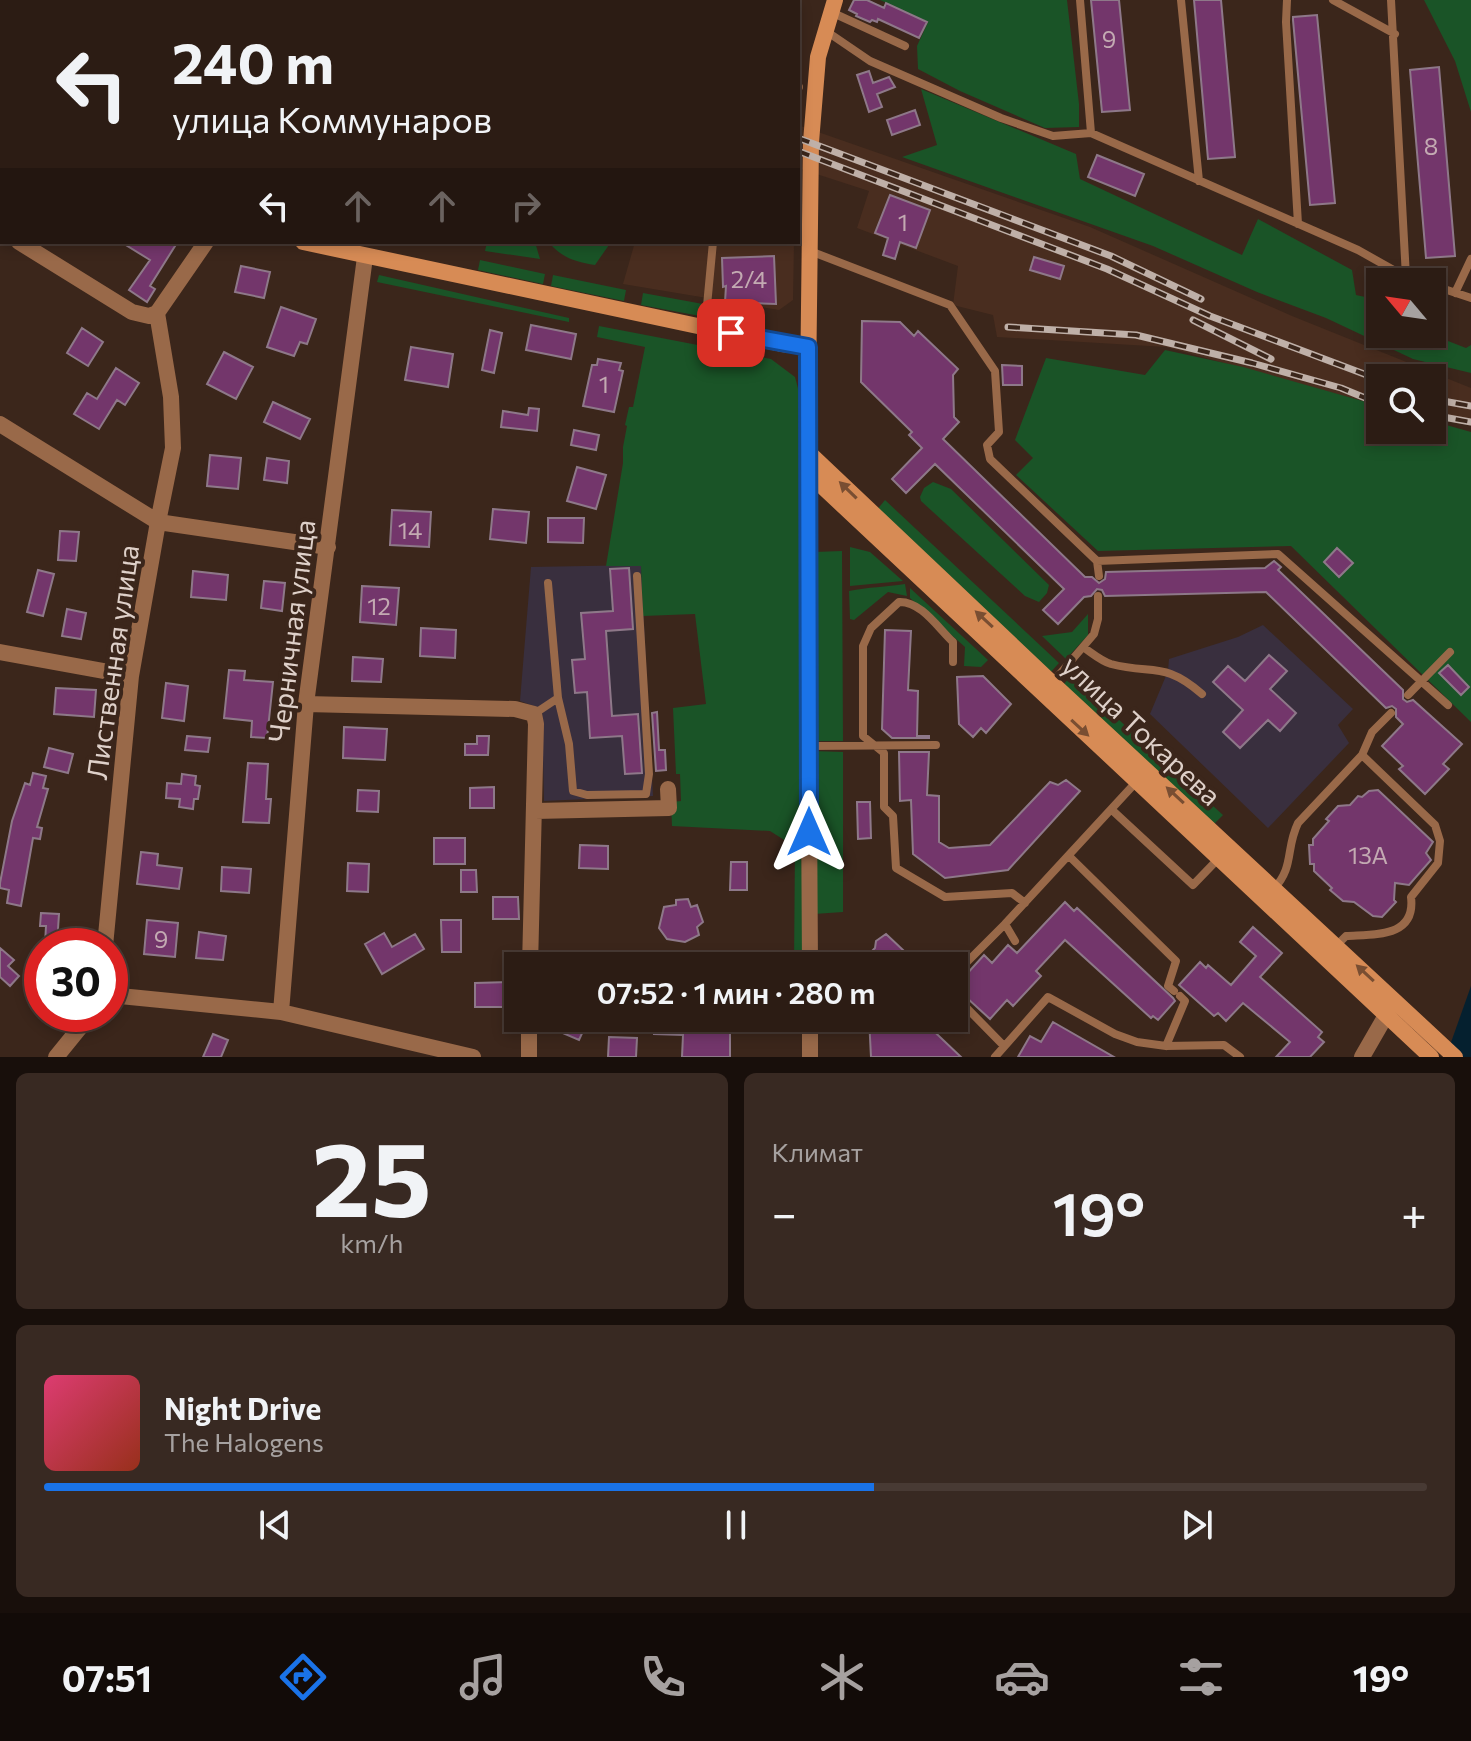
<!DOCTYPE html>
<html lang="ru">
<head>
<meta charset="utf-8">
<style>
	:root { --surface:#2c1c14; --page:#382922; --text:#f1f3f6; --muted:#a6a1a0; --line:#483a34; --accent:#1a73e8 }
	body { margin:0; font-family:Commissioner,sans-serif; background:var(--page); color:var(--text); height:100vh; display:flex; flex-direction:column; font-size:30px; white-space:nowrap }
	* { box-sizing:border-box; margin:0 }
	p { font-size:26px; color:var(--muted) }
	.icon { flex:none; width:44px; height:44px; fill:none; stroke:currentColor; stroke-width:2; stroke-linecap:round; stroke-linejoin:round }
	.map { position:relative; height:1057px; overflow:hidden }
	.sheet { display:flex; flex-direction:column; gap:16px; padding:16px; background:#180f0b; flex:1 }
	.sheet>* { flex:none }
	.banner { position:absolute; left:0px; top:0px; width:800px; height:244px; box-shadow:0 4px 12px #0003,0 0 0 2px var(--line); background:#2c1c14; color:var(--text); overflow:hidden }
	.needle { width:52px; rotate:299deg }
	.tools { position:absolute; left:1366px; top:268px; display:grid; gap:16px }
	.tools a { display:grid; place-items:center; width:80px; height:80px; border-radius:0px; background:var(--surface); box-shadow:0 4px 12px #0003,0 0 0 2px var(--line); font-size:40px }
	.speed { position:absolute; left:24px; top:928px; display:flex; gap:16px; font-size:40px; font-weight:700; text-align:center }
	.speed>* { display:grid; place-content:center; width:104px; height:104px; border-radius:50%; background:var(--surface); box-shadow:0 4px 12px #0003,0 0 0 2px var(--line); line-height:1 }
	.speed .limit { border:12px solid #d22; background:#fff; color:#111 }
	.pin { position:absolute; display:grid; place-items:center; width:68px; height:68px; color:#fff; margin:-34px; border-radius:16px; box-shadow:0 4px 12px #0006 }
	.me { position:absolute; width:88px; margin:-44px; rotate:0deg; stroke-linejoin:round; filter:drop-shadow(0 0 6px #0008) }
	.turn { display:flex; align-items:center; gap:28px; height:168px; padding:0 40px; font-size:36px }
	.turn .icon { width:104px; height:104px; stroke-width:2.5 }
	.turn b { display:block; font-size:56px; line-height:68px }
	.lanes { display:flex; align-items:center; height:76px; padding:0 40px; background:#0003; justify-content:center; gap:40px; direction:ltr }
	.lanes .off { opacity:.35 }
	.big { font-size:60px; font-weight:600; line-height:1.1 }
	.sheet .card { flex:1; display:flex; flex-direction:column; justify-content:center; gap:12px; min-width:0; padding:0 28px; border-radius:12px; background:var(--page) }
	.sheet .dial { align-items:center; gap:0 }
	.dial b { font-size:104px; line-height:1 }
	.song { display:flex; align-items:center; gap:24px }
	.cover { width:96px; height:96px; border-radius:12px; background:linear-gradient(135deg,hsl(340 70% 55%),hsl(10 70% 35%)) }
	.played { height:8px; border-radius:4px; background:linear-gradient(90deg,var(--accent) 60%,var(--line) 60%) }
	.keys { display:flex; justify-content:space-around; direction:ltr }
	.heat { display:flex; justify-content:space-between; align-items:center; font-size:44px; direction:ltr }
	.sheet .tiles { flex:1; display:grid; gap:16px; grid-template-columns:1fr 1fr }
	.card:last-child { grid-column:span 2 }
	.trip { position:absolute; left:504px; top:952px; width:464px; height:80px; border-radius:0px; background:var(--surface); box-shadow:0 4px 12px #0003,0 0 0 2px var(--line); font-weight:600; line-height:80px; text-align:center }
	.tab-bar { display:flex; height:128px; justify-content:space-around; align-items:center; background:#120b08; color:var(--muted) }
	.tab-bar .icon { width:56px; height:56px }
	.tab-bar .current { color:var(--accent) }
	.tab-bar b { font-size:36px; color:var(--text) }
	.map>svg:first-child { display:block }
	.built { fill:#492d1f }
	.education { fill:#392f3e }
	.green { fill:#1a5427 }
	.water { fill:#05202f }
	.building { fill:#73366b; stroke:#8e7889; stroke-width:2 }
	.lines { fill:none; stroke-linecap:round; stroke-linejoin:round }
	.lane { stroke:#996949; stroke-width:8 }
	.street { stroke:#996949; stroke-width:16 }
	.secondary { stroke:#d78b55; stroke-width:16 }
	.rail-casing { stroke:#bfb0a8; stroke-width:7 }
	.rail { stroke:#3b261b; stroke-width:4; stroke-dasharray:12; stroke-linecap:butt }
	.oneway { fill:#794e32 }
	.route-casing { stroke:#114b97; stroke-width:20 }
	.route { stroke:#1a73e8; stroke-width:14 }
	.labels { text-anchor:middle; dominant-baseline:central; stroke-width:8; stroke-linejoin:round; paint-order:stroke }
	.number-label { font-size:24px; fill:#c3aab2 }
	.street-label { font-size:28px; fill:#ded0c9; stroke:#3b261b }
</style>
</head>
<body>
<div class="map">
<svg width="1471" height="1057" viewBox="0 0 1471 1057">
	<rect width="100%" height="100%" fill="#3b261b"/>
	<path class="built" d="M798,125L1090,227L1292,316L1471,388V424L1432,418V378H1380V406L1166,347L997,337L993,315L953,305L958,266L857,228L869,191L798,168Z
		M635,242H794L793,300L779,310L623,284Z"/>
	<path class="education" d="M641,565L653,796L544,801L542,709L520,701L531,567Z
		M1263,625L1353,709L1338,725L1349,743L1268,828L1150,714L1168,671L1169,659L1238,637Z"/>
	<path class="green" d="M880,0H1067L1079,104V127L1045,128L960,91L918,69L917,46L928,22Z
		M1424,0H1471V112L1455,61Z
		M921,89L1076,154L1080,179L1242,255L1258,219L1352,270L1356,295L1379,300L1380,334H1430L1466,348L1471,345V373L1413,359L1326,318L1257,292L1153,246L902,157L937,145Z
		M487,242H535L540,259L485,251Z
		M553,242H611L595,265C577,262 565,259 552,246Z
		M480,260L545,274L543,284L478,270Z
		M379,275L569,318V322L377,282Z
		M553,275L626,290L624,301L551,286Z
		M643,293L703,304L700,316L641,305Z
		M599,326L771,359L795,377L799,392L802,393L801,845L805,966H794L795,844L789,843L770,831L672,826L671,802L681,801L680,774H676L673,708L706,704L695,614L643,616L641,566H606L623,463V447L627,426L625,425L629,407H633L645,347L597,337Z
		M1165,350L1243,367L1380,406V430H1432V421L1471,432V722L1291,546L1098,551L1016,475L1033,458L1015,440L1046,358L1145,375Z
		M933,482L951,489L1049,585L1047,593L1039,602L1025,596L921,501L920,497L924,488Z
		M885,500L1059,663L1049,674L876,511Z
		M850,547L870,552L903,581L850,586Z
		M842,551L843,741H814V552Z
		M905,584L907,596L888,592L854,620L850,619L849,591C868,587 886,587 905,584Z
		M910,588L988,660L981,667L964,666L965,647L910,598Z
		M1088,614V635L1066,659L1042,636L1072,632Z
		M1071,676L1223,815L1213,825L1062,686Z
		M813,751L843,752V912L814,914Z"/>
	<path class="water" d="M1471,986V1057H1448L1449,1048Z"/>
	<path class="building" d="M854,0H867L884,8L886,3L927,22L919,38L878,19L877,22L872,20L870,22L856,16L857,14L849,10Z
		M1091,0H1119L1130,110L1102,112Z
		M1194,0H1221L1235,157L1208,159Z
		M1317,15L1335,203L1310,205L1293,20V17Z
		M1439,67L1455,256L1426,258L1410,70Z
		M869,71L873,83L889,77L895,87L877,94L882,107L869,112L857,75Z
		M915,110L920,125L892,135L887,120Z
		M1097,155L1144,174L1135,196L1088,177Z
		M890,195L930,210L916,248L900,242L895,259L883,255L888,238L875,233Z
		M121,242H168L175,246L150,286L155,289L147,302L129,290L150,260Z
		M774,256L776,304L725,302L726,286L723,287L722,258Z
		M1034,257L1064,266L1060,279L1030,270Z
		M241,266L270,272L264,298L235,292Z
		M281,307L316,319L307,344L300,342L294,356L267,347Z
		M862,321L900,322L914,336L918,331L958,369L953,375L954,417L959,422L943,439L1085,577H1092L1099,583L1105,579L1106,572L1265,568L1274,561L1281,567L1278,570L1403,690V699L1407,702L1413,700L1462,744L1443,764L1449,769L1425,794L1399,769L1403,766L1382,746L1403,724L1396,717V709L1392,706L1386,708L1266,592L1105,596L1102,590L1097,589L1091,596L1084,597L1058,624L1043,610L1064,589L935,464L906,493L892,479L922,448L909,435L912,432L861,382Z
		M531,325L576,334L571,359L526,350Z
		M82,328L103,342L88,366L67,353Z
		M490,330L502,333L494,373L482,370Z
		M411,347L453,354L448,387L405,380Z
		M224,352L253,367L236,399L207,384Z
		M598,359L621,363L619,370L623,371L614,412L583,406L592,365H597Z
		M1002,365L1022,366V385H1003Z
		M116,368L139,383L125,405L117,400L99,429L74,414L87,393L97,399Z
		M273,402L310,419L300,439L264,422Z
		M529,408L539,409L537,431L501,427L503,411L528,415Z
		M574,430L599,435L596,450L571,445Z
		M210,455L241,458L238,489L207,486Z
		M267,458L289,461L287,483L264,480Z
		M577,467L606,475L596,509L567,501Z
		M493,509L529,512L526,543L490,539Z
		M392,510L431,512L429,547L390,545Z
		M548,518H584L583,543L548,542Z
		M60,531L79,532L76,561L58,560Z
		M1337,548L1353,563L1339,577L1324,562Z
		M629,568L633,629L606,631L612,716L638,714L642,773L625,774L622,736L590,738L587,692L575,693L572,660L585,659L581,613L613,611L610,569Z
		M38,570L54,574L43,616L27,612Z
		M193,571L228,575L226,600L191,597Z
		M264,581L285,583L282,611L261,608Z
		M362,586L399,588L396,625L360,622Z
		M67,609L86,613L81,639L62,636Z
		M421,628L456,630L455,658L420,656Z
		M885,630L911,631L908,690L918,691L917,736H929V738H892L882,729Z
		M1269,655L1287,671L1270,689L1296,713L1280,731L1268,720L1240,748L1223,732L1243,710L1213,682L1228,666L1245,681Z
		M353,657L383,659L381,682L352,681Z
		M1448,665L1469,687L1461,695L1439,673Z
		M229,670L245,671L244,680L273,682L267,738L251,737L252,721L224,718Z
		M983,676L1011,704L986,733L981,728L973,737L959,724L957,677Z
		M166,683L188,686L184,721L162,718Z
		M56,688L96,690L94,717L54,714Z
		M657,712L659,750H665L666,770L656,771L652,713Z
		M344,727L387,729L385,760L343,758Z
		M187,736L210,738L208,752L185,750Z
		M477,736H489L488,755H465V744H477Z
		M49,748L73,754L68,773L44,767Z
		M899,752H929L927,795L939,796V842L949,848L990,845L1050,782L1058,785L1066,780L1080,791L1008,870L945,878L913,854L911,800L900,801Z
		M248,763L268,764L266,799H271L269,823L243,822Z
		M33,773L46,776L43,788L48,789L37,827L42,828L40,839L33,838L21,906L7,903L9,890L0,888V883L12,821L25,783L30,785Z
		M182,774L196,776L195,785L200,786L198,799H194L193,809L179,807L180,799L166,798L167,783L181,784Z
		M494,787V808H470V788Z
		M358,790L379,791L378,812L357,811Z
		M1378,790L1433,842L1426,853L1431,860L1409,885L1395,883L1394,900L1396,902L1382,917L1373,916L1354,902L1343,901L1330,890L1332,888L1314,871V864H1310L1309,845H1313V839L1329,821L1326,819L1338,806L1350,805L1358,796L1362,797L1369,791Z
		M857,802H870L871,838L858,839Z
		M434,838H465V864H434Z
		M580,845L608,846V869L579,868Z
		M141,852L158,854L157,865L182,868L179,889L137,884Z
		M731,862H747V890H730Z
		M348,863L369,864L368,892L347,891Z
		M222,867L251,869L249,893L221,891Z
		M461,870H476L477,892H461Z
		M493,897H518L519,919H493Z
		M688,899L691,907L697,905L703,922L697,927L699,935L685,942L667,939L659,928L664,907L676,905V900Z
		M1065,902L1074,911L1077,908L1173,998L1175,1001L1158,1020L1153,1016L1151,1018L1065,940L1036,971L1041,976L1013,1006L1007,1000L990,1019L955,987L984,955L992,963L1008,945L1017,953Z
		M41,913L59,914L57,944H45L46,926H40Z
		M147,920L178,923L175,957L144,954Z
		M441,920H461V952H442Z
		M1253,927L1282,953L1260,977L1322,1032L1318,1037L1324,1042L1310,1057H1276L1290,1042L1243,1003L1226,1021L1218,1013L1214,1016L1179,985L1200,962L1206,968L1208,965L1231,985L1256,956L1240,942Z
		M199,932L226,936L223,960L196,958Z
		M384,933L392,947L415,934L424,949L382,974L365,944Z
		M886,934L920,966H860V956H867L875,948L876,941Z
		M0,948L14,960L8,966L19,976L10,986L0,977Z
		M512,982L513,1007H475V983Z
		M564,1018H589L579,1040L558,1031Z
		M655,1018H698V1029L730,1030V1057H682L683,1035L654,1034Z
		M869,1018H920L961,1057H871Z
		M1053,1022L1114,1057H1018L1030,1036L1041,1042Z
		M213,1034L228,1040L221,1057H203Z
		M609,1037L637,1038L636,1057H608Z"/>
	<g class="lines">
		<path class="lane" d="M653,0L657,2
			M1080,0L1091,133L1358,250L1406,277L1421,282
			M1181,0L1199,181
			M1287,0L1286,22L1298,224
			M1333,0L1395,34
			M1391,0L1406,277
			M831,12L905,46
			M826,31L870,61L1001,118L1053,136L1091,133
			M798,87H799
			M810,251L950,305L995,371L999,432L987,445L990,459L1097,561
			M1432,285L1471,298
			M1455,293L1471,259
			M705,327L713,242
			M1099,576L1097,561L1278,554L1448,705
			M1083,647C1092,653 1101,661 1111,664C1153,675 1164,661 1202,694
			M953,662V642C938,628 921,601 899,602L871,628L863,646V736L884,753V807L893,816L896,868L945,897L1012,893L1025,903
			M1052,683L1094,634L1098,619V596
			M1408,695L1450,652
			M558,698L569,744L573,791L587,795L646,794L649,774L637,576
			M534,714L558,698L548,583
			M809,746L936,745
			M1112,810L1193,885L1219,858
			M1069,856L1176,961L1168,986L1174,991
			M1273,890C1295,866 1285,850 1298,823L1362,755L1372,732L1391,713
			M1015,941L1005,924L1139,779
			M1336,946L1346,936C1374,934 1416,938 1411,897L1438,863L1440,841L1435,825L1362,755
			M954,975L1005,924
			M954,995L1004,1046
			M1166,1046L1185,1001L1180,996
			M995,1057L1048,997L1115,1034L1137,1042L1166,1046L1224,1045L1240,1057"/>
		<path class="street" d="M14,0L15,2
			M0,231L2,232
			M19,242L132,312L149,316L157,313
			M206,242L157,313L171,397L173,448L158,522L328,547
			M0,424L158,522L131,676L105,946
			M807,472L810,966
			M0,652L131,676
			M306,704L515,709L534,714L536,724L530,966
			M535,811L669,808L668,789
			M110,995L281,1012L473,1057
			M281,1012L306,704L365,257
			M56,1057L91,1014
			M529,1057V1018
			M810,1057V1018
			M1362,1057L1392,1005"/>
		<path class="secondary" d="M835,0L818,57L811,142L807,472L1431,1057
			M0,104L2,106
			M303,242L782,344L808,347
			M807,451L1052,683L1455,1057"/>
		<g class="rail-casing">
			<path id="rail" d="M452,0L456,2
				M477,0L481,2
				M798,138L1111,256L1201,299
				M798,151L1107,269L1210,316L1380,380
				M1193,320L1271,359
				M1008,327L1136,335L1252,363L1341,388L1380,404
				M1432,399L1471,406
				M1432,415L1471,422"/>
		</g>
		<use href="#rail" class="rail"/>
	</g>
	<defs><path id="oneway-solid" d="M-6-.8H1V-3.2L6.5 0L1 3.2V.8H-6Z" transform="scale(2)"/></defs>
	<g class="oneway">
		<use href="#oneway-solid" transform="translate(848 490) rotate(-136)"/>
		<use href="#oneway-solid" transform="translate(984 619) rotate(-137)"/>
		<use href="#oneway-solid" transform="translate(1080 728) rotate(43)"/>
		<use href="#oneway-solid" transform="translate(1175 795) rotate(-137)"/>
		<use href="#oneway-solid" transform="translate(1365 973) rotate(-137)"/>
	</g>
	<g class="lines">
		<g class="route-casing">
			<path id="route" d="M731,333L808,347L809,832"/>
		</g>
		<use href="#route" class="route"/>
	</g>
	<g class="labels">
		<g class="number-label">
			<text x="1109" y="38">9</text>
			<text x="1431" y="145">8</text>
			<text x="903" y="221">1</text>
			<text x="749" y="278">2/4</text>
			<text x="604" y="383">1</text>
			<text x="410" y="529">14</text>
			<text x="379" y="605">12</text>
			<text x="1368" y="854">13А</text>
			<text x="161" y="938">9</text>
		</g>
		<g class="street-label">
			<text transform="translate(291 631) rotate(-83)">Черничная улица</text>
			<text transform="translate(112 662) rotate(-82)">Лиственная улица</text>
			<text transform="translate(1142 730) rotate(43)">улица Токарева</text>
		</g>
	</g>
</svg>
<div class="tools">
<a><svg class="needle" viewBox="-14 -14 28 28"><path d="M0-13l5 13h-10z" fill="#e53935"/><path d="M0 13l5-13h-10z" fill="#a6a1a0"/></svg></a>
<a><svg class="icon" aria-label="search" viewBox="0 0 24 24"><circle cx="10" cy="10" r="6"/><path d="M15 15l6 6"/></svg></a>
</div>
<div class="speed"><div class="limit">30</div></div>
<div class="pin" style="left:731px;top:333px;background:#d93025"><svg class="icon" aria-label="arrive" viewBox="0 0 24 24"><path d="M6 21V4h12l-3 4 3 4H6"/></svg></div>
<svg class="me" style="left:809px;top:832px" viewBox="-20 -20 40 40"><path d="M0-17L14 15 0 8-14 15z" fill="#1a73e8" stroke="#fff" stroke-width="4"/></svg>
<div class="trip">07:52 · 1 мин · 280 m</div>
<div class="banner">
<div class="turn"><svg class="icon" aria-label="left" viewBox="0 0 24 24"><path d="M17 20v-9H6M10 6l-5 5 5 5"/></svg><div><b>240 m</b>улица Коммунаров</div></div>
<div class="lanes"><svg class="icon" aria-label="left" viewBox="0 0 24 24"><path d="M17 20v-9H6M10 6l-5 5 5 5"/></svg><svg class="icon off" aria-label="ahead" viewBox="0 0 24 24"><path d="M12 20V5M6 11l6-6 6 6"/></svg><svg class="icon off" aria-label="ahead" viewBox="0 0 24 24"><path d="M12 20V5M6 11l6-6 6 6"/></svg><svg class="icon off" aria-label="right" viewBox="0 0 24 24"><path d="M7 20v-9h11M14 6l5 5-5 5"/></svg></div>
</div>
</div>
<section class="sheet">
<div class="tiles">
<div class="card dial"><b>25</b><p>km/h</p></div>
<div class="card"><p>Климат</p>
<div class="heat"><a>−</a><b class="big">19°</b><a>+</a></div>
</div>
<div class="card">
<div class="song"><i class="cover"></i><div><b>Night Drive</b><p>The Halogens</p></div></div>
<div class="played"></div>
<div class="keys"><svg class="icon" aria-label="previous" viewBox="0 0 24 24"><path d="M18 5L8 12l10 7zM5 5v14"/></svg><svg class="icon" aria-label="pause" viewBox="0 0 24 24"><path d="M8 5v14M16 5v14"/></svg><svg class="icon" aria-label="next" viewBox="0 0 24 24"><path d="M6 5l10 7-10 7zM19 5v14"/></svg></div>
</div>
</div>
</section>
<nav class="tab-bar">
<b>07:51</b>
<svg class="icon current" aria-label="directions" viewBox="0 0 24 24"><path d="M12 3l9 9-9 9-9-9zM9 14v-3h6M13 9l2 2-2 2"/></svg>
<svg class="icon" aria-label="music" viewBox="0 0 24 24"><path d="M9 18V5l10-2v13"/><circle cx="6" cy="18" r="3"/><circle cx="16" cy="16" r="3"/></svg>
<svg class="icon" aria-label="phone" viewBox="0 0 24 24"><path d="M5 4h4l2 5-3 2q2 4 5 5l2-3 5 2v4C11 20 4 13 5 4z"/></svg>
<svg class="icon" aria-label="climate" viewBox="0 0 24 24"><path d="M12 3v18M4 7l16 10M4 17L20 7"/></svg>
<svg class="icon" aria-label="car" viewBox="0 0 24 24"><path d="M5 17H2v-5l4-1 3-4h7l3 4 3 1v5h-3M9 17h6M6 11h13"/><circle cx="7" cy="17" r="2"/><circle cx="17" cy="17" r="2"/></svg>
<svg class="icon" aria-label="filters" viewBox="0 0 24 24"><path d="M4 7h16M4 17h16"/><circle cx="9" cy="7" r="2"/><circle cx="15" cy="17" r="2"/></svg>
<b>19°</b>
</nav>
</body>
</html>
